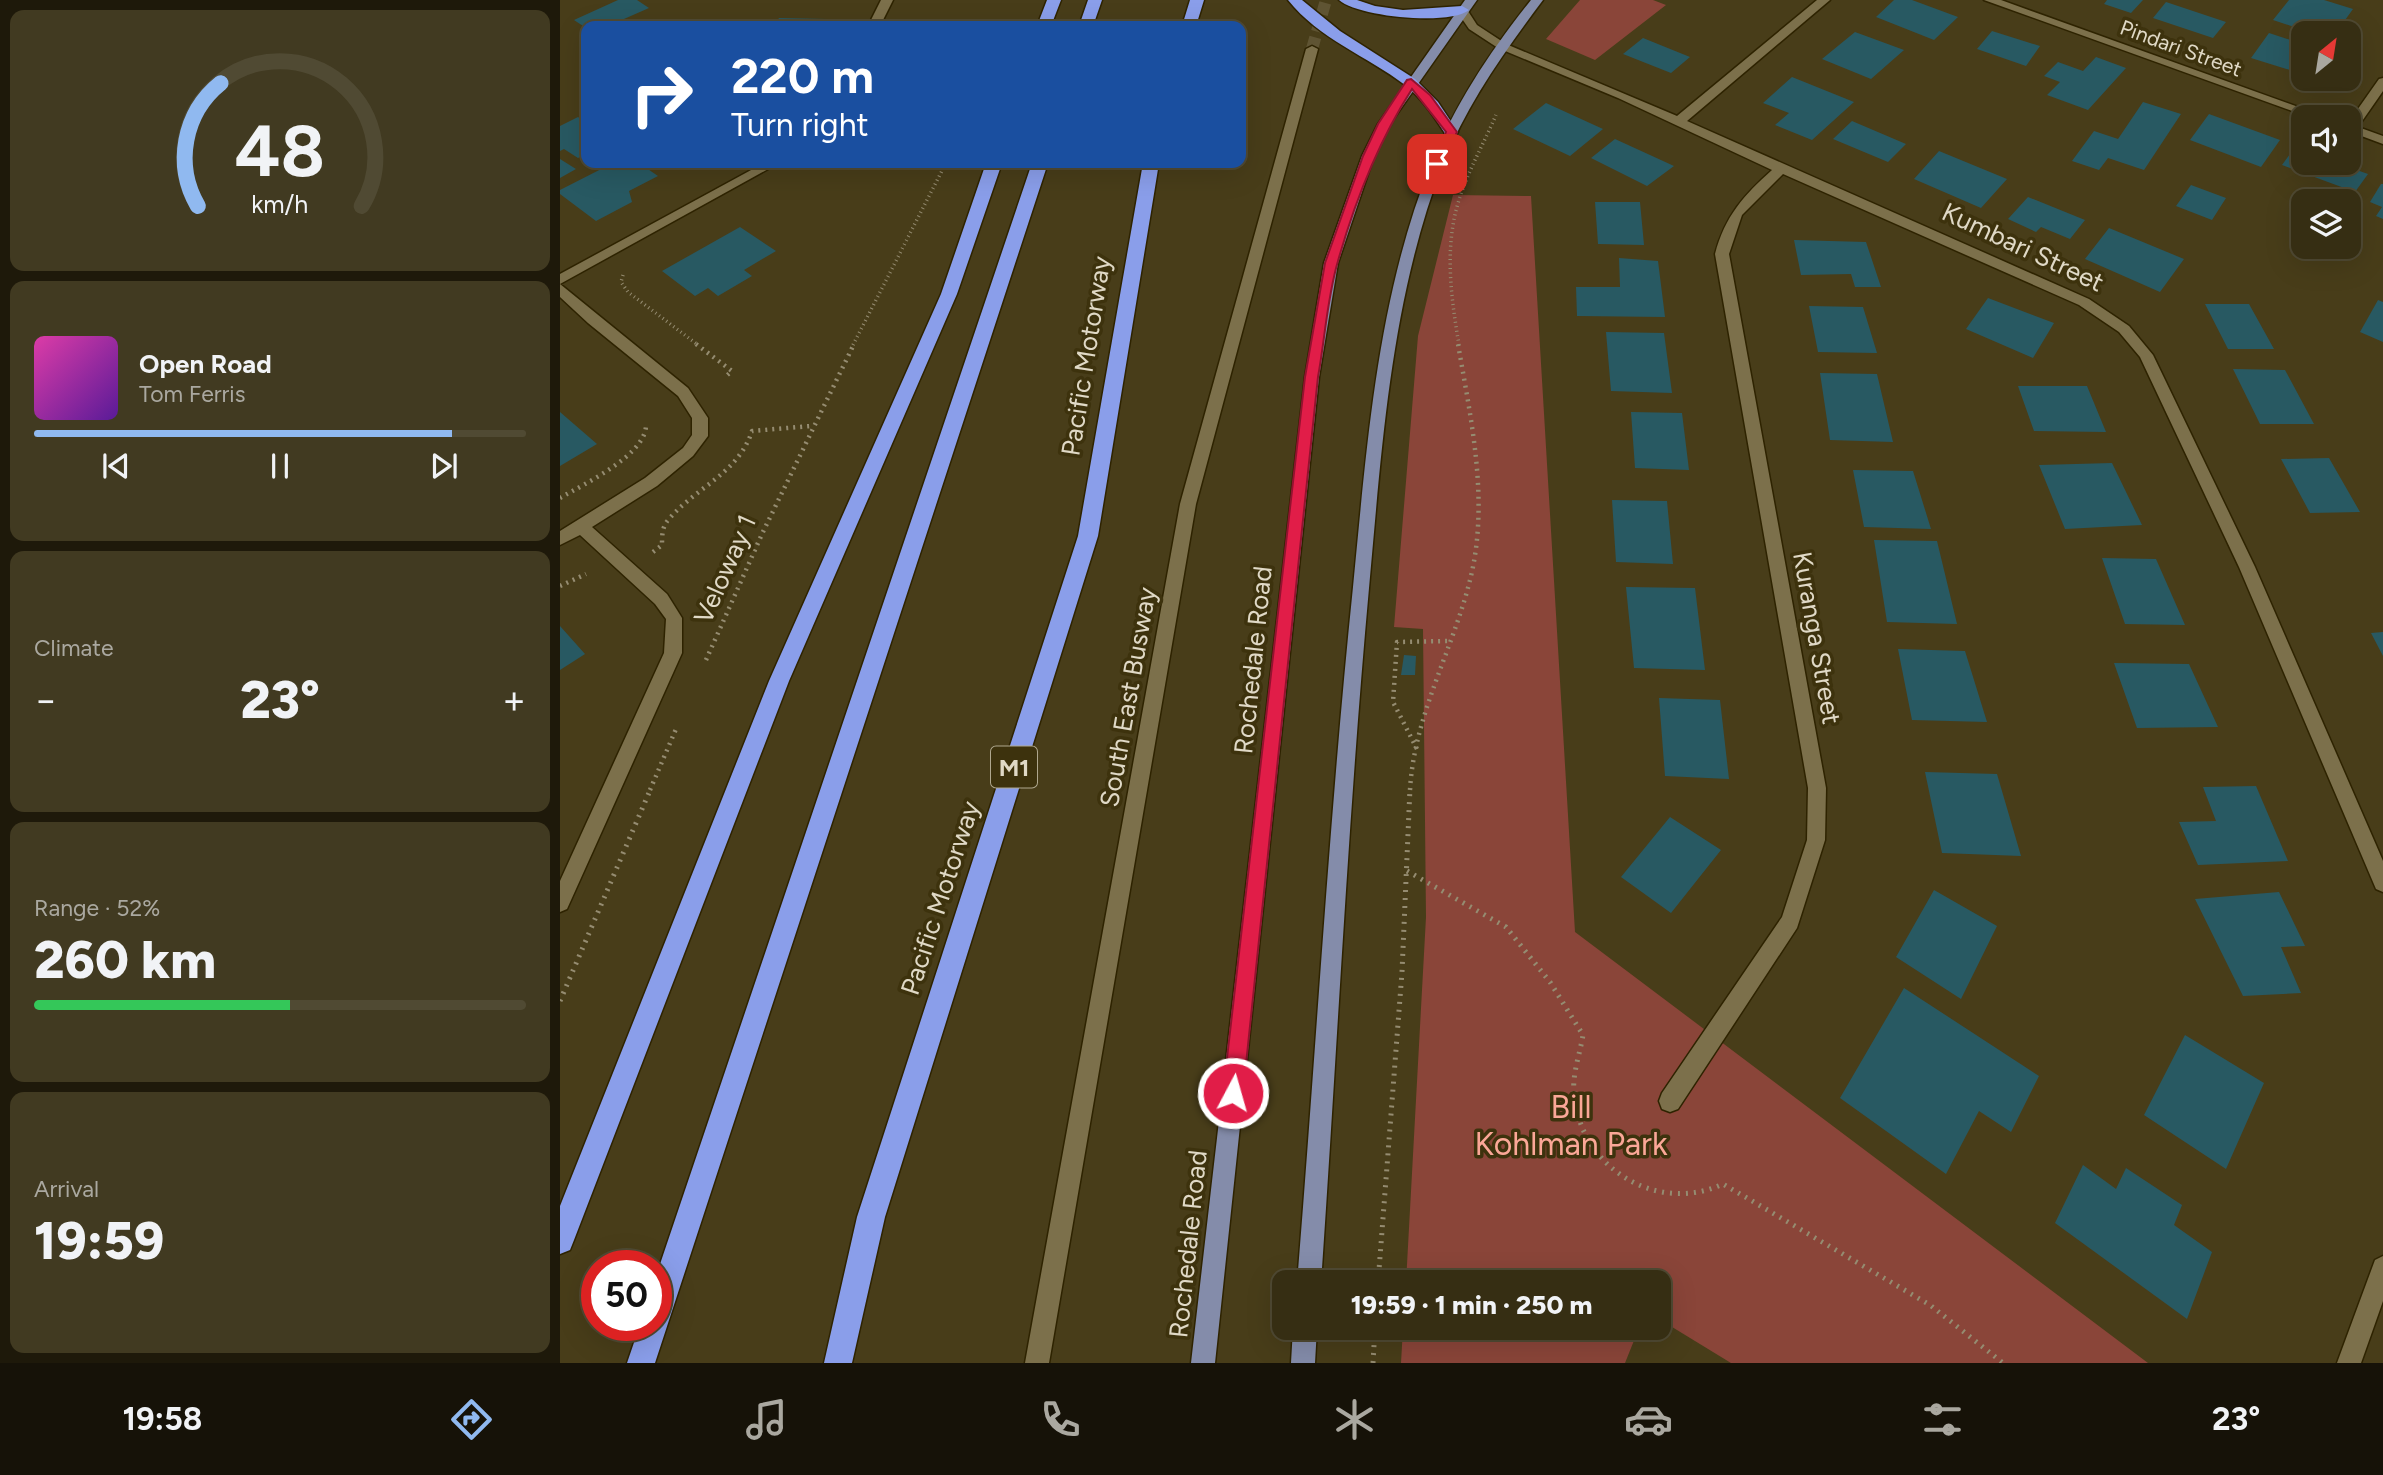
<!DOCTYPE html>
<html lang="en">
<head>
<meta charset="utf-8">
<style>
	:root { --surface:#362e13; --page:#413a21; --text:#f1f3f6; --muted:#aaa8a0; --line:#504a33; --accent:#90b9f0 }
	body { margin:0; font-family:Figtree,sans-serif; background:var(--page); color:var(--text); height:100vh; display:flex; flex-direction:column; font-size:26px; white-space:nowrap }
	* { box-sizing:border-box; margin:0 }
	p { font-size:23px; color:var(--muted) }
	.icon { flex:none; width:38px; height:38px; fill:none; stroke:currentColor; stroke-width:2; stroke-linecap:round; stroke-linejoin:round }
	.map { position:relative; flex:1; overflow:hidden }
	.panel { display:flex; flex-direction:column; gap:10px; padding:10px; background:#1e190a; width:560px }
	.panel>* { flex:none }
	.hud { position:absolute; left:21px; top:21px; width:665px; height:147px; border-radius:14px; box-shadow:0 7px 28px #0002,0 0 0 2px var(--line); background:#1a4fa0; color:#fff; overflow:hidden }
	.needle { width:46px; rotate:30deg }
	.tools { position:absolute; left:1731px; top:21px; display:grid; gap:14px }
	.tools a { display:grid; place-items:center; width:70px; height:70px; border-radius:14px; background:var(--surface); box-shadow:0 7px 28px #0002,0 0 0 2px var(--line); font-size:35px }
	.speed { position:absolute; left:21px; top:1250px; display:flex; gap:14px; font-size:35px; font-weight:700; text-align:center }
	.speed>* { display:grid; place-content:center; width:91px; height:91px; border-radius:50%; background:var(--surface); box-shadow:0 7px 28px #0002,0 0 0 2px var(--line); line-height:1 }
	.speed .limit { border:10px solid #d22; background:#fff; color:#111 }
	.pin { position:absolute; display:grid; place-items:center; width:60px; height:60px; color:#fff; margin:-30px; border-radius:14px; box-shadow:0 4px 10px #0006 }
	.me { position:absolute; width:77px; margin:-38px; rotate:6deg; stroke-linejoin:round; filter:drop-shadow(0 0 5px #0008) }
	.turn { display:flex; align-items:center; gap:24px; height:147px; padding:0 35px; font-size:32px }
	.turn .icon { width:91px; height:91px; stroke-width:2.5 }
	.turn b { display:block; font-size:49px; line-height:60px }
	.big { font-size:52px; font-weight:800; line-height:1.1 }
	.panel .card { flex:1; display:flex; flex-direction:column; justify-content:center; gap:10px; min-width:0; padding:0 24px; border-radius:14px; background:var(--page) }
	.panel .dial { align-items:center; gap:0 }
	.dial svg { height:182px; overflow:visible; fill:none; stroke:var(--line); stroke-width:7; stroke-linecap:round; text-anchor:middle }
	.dial text { fill:var(--text); stroke:none }
	.song { display:flex; align-items:center; gap:21px }
	.cover { width:84px; height:84px; border-radius:10px; background:linear-gradient(135deg,hsl(320 70% 55%),hsl(270 70% 35%)) }
	.played { height:7px; border-radius:4px; background:linear-gradient(90deg,var(--accent) 85%,var(--line) 85%) }
	.keys { display:flex; justify-content:space-around; direction:ltr }
	.heat { display:flex; justify-content:space-between; align-items:center; font-size:38px; direction:ltr }
	.charge { height:10px; border-radius:5px; background:linear-gradient(90deg,#34c759 52%,var(--line) 0) }
	.trip { position:absolute; left:712px; top:1270px; width:399px; height:70px; border-radius:14px; background:var(--surface); box-shadow:0 7px 28px #0002,0 0 0 2px var(--line); font-weight:800; line-height:70px; text-align:center }
	.tab-bar { display:flex; height:112px; justify-content:space-around; align-items:center; background:#161208; color:var(--muted) }
	.tab-bar .icon { width:49px; height:49px }
	.tab-bar .selected { color:var(--accent) }
	.tab-bar b { font-size:32px; color:var(--text) }
	main { display:flex; flex:1; min-height:0 }
	.map>svg:first-child { display:block }
	.green { fill:#8a4539 }
	.building { fill:#285962 }
	.lines { fill:none; stroke-linecap:round; stroke-linejoin:round }
	.minor-tunnel { stroke:#5f5433; stroke-width:12; stroke-dasharray:12 6; stroke-linecap:butt }
	.minor-casing { stroke:#2e2300; stroke-width:3 }
	.major-casing { stroke:#2e2300; stroke-width:3 }
	.highway-casing { stroke:#2e2300; stroke-width:3 }
	.path-far2 { stroke:#958c71; stroke-width:3.5; stroke-dasharray:1 3.5; stroke-linecap:butt }
	.path-far1 { stroke:#958c71; stroke-width:4.5; stroke-dasharray:2 5; stroke-linecap:butt }
	.path { stroke:#958c71; stroke-width:5; stroke-dasharray:2 6; stroke-linecap:butt }
	.minor { fill:#7c704b; fill-rule:evenodd }
	.major { fill:#848caa; fill-rule:evenodd }
	.highway { fill:#8a9eea; fill-rule:evenodd }
	.route { fill:#e11d48; stroke:#92132f; stroke-width:2 }
	.labels { text-anchor:middle; dominant-baseline:central; stroke-width:7; stroke-linejoin:round; paint-order:stroke }
	.far-street-label { font-size:21px; fill:#e0d9c6; stroke:#3d320d }
	.shield { fill:#3d320d; stroke:#afa78e; stroke-width:2 }
	.shield-label { font-size:24px; font-weight:bold; fill:#e0d9c6 }
	.street-label { font-size:26px; fill:#e0d9c6; stroke:#3d320d }
	.near-park-label { font-size:32px; fill:#fba797; stroke:#3d320d }
</style>
</head>
<body>
<main>
<section class="panel">
<div class="card dial"><svg viewBox="0 0 100 80">
<path d="M14 69A42 42 0 1 1 86 69"/>
<path d="M14 69A42 42 0 0 1 24 15" stroke="#90b9f0"/>
<text x="50" y="56" font-size="32" font-weight="700">48</text>
<text x="50" y="72" font-size="11">km/h</text>
</svg></div>
<div class="card">
<div class="song"><i class="cover"></i><div><b>Open Road</b><p>Tom Ferris</p></div></div>
<div class="played"></div>
<div class="keys"><svg class="icon" aria-label="previous" viewBox="0 0 24 24"><path d="M18 5L8 12l10 7zM5 5v14"/></svg><svg class="icon" aria-label="pause" viewBox="0 0 24 24"><path d="M8 5v14M16 5v14"/></svg><svg class="icon" aria-label="next" viewBox="0 0 24 24"><path d="M6 5l10 7-10 7zM19 5v14"/></svg></div>
</div>
<div class="card"><p>Climate</p>
<div class="heat"><a>−</a><b class="big">23°</b><a>+</a></div>
</div>
<div class="card"><p>Range · 52%</p><b class="big">260 km</b><div class="charge"></div></div>
<div class="card"><p>Arrival</p><b class="big">19:59</b></div>
</section>
<div class="map">
<svg width="1823" height="1363" viewBox="0 0 1823 1363">
	<rect width="100%" height="100%" fill="#483d19"/>
	<path class="green" d="M1020,0H1093L1106,5L1035,60L986,39Z
		M893,195L971,196L1015,932L1588,1363H1171L1099,1319V1283H846L866,917L863,629L834,627L858,336Z
		M843,1328H1079L1065,1363H841Z"/>
	<path class="building" d="M58,0H77L89,8L48,26L26,28L14,20Z
		M1334,0H1352L1398,17L1374,40L1316,17Z
		M1547,0H1583L1571,13L1544,4Z
		M1729,0H1764L1793,9L1780,27L1761,21L1752,33L1713,20Z
		M1606,2L1666,22L1653,38L1593,18Z
		M219,18L267,19L263,26H214Z
		M1432,31L1480,46L1466,66L1417,49Z
		M1295,32L1344,50L1311,79L1262,59Z
		M1709,33L1743,44V61L1737,59L1730,70L1691,58Z
		M1083,38L1130,57L1111,73L1063,54Z
		M1536,57L1566,68L1528,110L1487,95L1500,82L1484,76L1498,62L1523,71Z
		M1232,77L1294,102L1252,140L1215,125L1229,113L1203,103Z
		M1583,102L1621,114L1584,170L1548,158L1539,170L1512,161L1534,131L1558,139Z
		M986,103L1043,129L1010,156L953,129Z
		M1649,114L1720,140L1701,167L1630,140Z
		M18,117L26,123V154L18,158L4,149L0,151V126Z
		M1292,121L1346,144L1328,162L1273,139Z
		M1055,139L1114,166L1087,186L1031,158Z
		M1735,147L1743,150V163H1777L1808,174L1795,192L1722,165Z
		M1379,151L1447,179L1421,208L1354,179Z
		M0,159L16,169L0,178Z
		M53,163H79L98,176L69,191L72,202L36,221L0,194V190Z
		M1821,184H1823V219L1816,216L1822,207L1810,202Z
		M1631,185L1666,198L1652,220L1616,206Z
		M1468,197L1525,220L1510,239L1481,227L1476,232L1448,219Z
		M1035,202H1080L1084,245L1038,244Z
		M180,227L216,251L184,270L192,276L158,296L148,288L135,296L102,271Z
		M1549,228L1624,259L1600,292L1525,259Z
		M1234,240L1306,242L1321,287H1295L1291,274L1241,275Z
		M1059,258L1098,261L1105,317L1017,316L1016,287H1060Z
		M1428,298L1494,323L1473,358L1406,329Z
		M1818,300L1823,302V342L1800,332Z
		M1645,304H1689L1714,349H1668Z
		M1249,306L1303,307L1317,353L1258,352Z
		M1046,332L1104,333L1112,393L1051,391Z
		M1673,369L1725,370L1754,424H1700Z
		M1260,373L1317,374L1333,442L1270,440Z
		M1458,386H1527L1546,432L1474,431Z
		M0,412L37,444L0,466Z
		M1071,412L1122,413L1129,470L1075,468Z
		M1769,458L1800,512L1750,513L1721,459Z
		M1552,463L1582,525L1505,529L1479,465Z
		M1293,470L1353,471L1371,529L1304,527Z
		M1052,500L1107,501L1113,564L1056,562Z
		M1314,540L1377,541L1397,624L1327,622Z
		M1542,558L1596,559L1625,625L1565,624Z
		M1066,587L1135,588L1145,670L1074,668Z
		M0,626L25,654L0,670Z
		M1823,632V656L1811,633Z
		M1338,649L1405,651L1427,722L1352,720Z
		M844,655L856,656L855,675H841Z
		M1554,663L1629,664L1658,727L1577,728Z
		M1099,698L1160,700L1169,779L1105,776Z
		M1365,772L1437,774L1461,856L1382,853Z
		M1696,786L1728,861L1638,865L1619,822L1656,821L1643,787Z
		M1110,817L1161,850L1111,913L1061,877Z
		M1374,890L1437,926L1401,999L1336,957Z
		M1719,892L1745,946L1721,947L1741,993L1683,996L1635,899Z
		M1344,988L1479,1076L1451,1132L1419,1111L1386,1174L1280,1098Z
		M1625,1035L1704,1083L1666,1169L1584,1115Z
		M1523,1165L1556,1189L1566,1168L1622,1205L1614,1225L1652,1252L1627,1319L1495,1223Z"/>
	<g class="lines">
		<path class="minor-tunnel" d="M752,49L766,0"/>
		<g class="minor-casing">
			<path id="minor" d="M321,0H333L320,26H308Z
				M1257,0H1270L1127,121L1529,299L1569,326L1593,355L1695,567L1823,861V892L1816,889L1679,567L1580,357L1559,332L1519,305L1223,174L1182,215L1169,254L1266,788L1265,840L1237,928L1118,1109L1110,1112L1102,1109L1099,1101L1102,1093L1222,917L1247,840L1248,788L1155,254C1165,216 1184,195 1212,170L1058,98L938,48L909,29L896,10L906,8L917,25L946,44L1117,116Z
				M1424,0H1441L1766,117H1749Z
				M752,46L758,49L636,504L489,1363H465L620,504L746,49Z
				M1823,78V91L1798,127L1823,136V144L1788,131V123L1819,79Z
				M204,163H219L0,284L128,388L148,418V436L133,456L97,486L32,527L107,594L122,618V653L7,909L0,912V881L104,653L106,619L95,604L20,535L0,545V531L85,478L123,448L132,435V418L118,396L28,323L0,297V274Z
				M1823,1256V1301L1801,1363H1777L1815,1260Z"/>
		</g>
		<g class="major-casing">
			<path id="major" d="M905,0H917L830,124L814,156L778,263L759,377L655,1363H631L745,377L764,263L802,156L818,124Z
				M971,0H983C944,52 907,104 883,164C831,298 822,446 809,588C788,819 777,1051 761,1283H737C756,1051 769,819 793,587C807,445 817,298 871,164C895,104 931,50 971,0Z
				M733,1328H757L755,1363H731Z"/>
		</g>
		<g class="highway-casing">
			<path id="highway" d="M487,0H501L491,26H477Z
				M528,0H542L533,26H519Z
				M630,0H644L636,26H622Z
				M728,0H742L780,31L855,79L878,102L898,132L896,135H886C874,117 863,99 845,85C807,56 759,39 728,0Z
				M779,0H797L815,6L843,10L902,6L909,10C890,26 798,17 779,0Z
				M426,163H442L397,294L229,681L14,1240L10,1250L0,1254V1206L209,681L381,294Z
				M472,163H488L95,1363H67L80,1325H96V1276Z
				M583,163H599L538,536L325,1217L292,1363H264L297,1217L518,536Z"/>
		</g>
		<path class="path-far2" d="M63,275L61,282L68,292L138,345
			M293,345L386,163
			M899,345C891,297 884,247 899,200C908,171 924,143 936,115"/>
		<path class="path-far1" d="M136,344L172,371L165,377
			M0,498C24,484 86,455 86,425
			M93,552L102,545C102,536 102,526 109,519C136,487 178,474 192,431L251,426
			M0,586L26,574
			M146,660L202,534L294,344
			M857,749L833,702L837,642L890,641
			M90,790L116,729
			M850,790C854,715 894,648 911,576C929,499 911,420 898,344"/>
		<path class="path" d="M847,871L946,927L990,982L1023,1035C1020,1054 1012,1074 1014,1094C1020,1167 1096,1215 1163,1184L1370,1305L1443,1363
			M0,1001L91,788
			M818,1283L842,972L850,788
			M813,1363L815,1328"/>
		<use href="#minor" class="minor"/>
		<use href="#major" class="major"/>
		<use href="#highway" class="highway"/>
	</g>
	<path class="route" d="M851,79L870,95L897,132L881,167H873L871,164L886,132L852,89C818,142 795,201 778,261C767,298 765,339 758,377L683,1093L680,1100L673,1102L666,1100L663,1093L745,377L765,263L803,156L818,124L847,80Z"/>
	<g class="labels">
		<g class="far-street-label">
			<text transform="translate(1621 48) rotate(20)">Pindari Street</text>
		</g>
		<rect class="shield" x="431" y="746.5" width="46" height="41" rx="5"/>
		<g class="shield-label">
			<text x="454" y="767">M1</text>
		</g>
		<g class="street-label">
			<text transform="translate(1463 247) rotate(25)">Kumbari Street</text>
			<text transform="translate(526 356) rotate(-81)">Pacific Motorway</text>
			<text transform="translate(165 569) rotate(-66)">Veloway 1</text>
			<text transform="translate(1257 638) rotate(80)">Kuranga Street</text>
			<text transform="translate(693 660) rotate(-84)">Rochedale Road</text>
			<text transform="translate(568 697) rotate(-80)">South East Busway</text>
			<text transform="translate(380 898) rotate(-72)">Pacific Motorway</text>
			<text transform="translate(628 1244) rotate(-84)">Rochedale Road</text>
		</g>
		<g class="near-park-label">
			<text x="1011" y="1107">Bill<tspan x="1011" dy="37">Kohlman Park</tspan></text>
		</g>
	</g>
</svg>
<div class="tools">
<a><svg class="needle" viewBox="-14 -14 28 28"><path d="M0-13l5 13h-10z" fill="#e53935"/><path d="M0 13l5-13h-10z" fill="#aaa8a0"/></svg></a>
<a><svg class="icon" aria-label="sound" viewBox="0 0 24 24"><path d="M4 9h4l5-4v14l-5-4H4zM17 9q2 3 0 6"/></svg></a>
<a><svg class="icon" aria-label="layers" viewBox="0 0 24 24"><path d="M12 4l9 5-9 5-9-5zM3 14l9 5 9-5"/></svg></a>
</div>
<div class="speed"><div class="limit">50</div></div>
<div class="pin" style="left:877px;top:164px;background:#d93025"><svg class="icon" aria-label="arrive" viewBox="0 0 24 24"><path d="M6 21V4h12l-3 4 3 4H6"/></svg></div>
<svg class="me" style="left:673px;top:1093px" viewBox="-20 -20 40 40"><circle r="17" fill="#e11d48" stroke="#fff" stroke-width="3"/><path d="M0-11L8 9 0 5-8 9z" fill="#fff"/></svg>
<div class="trip">19:59 · 1 min · 250 m</div>
<div class="hud">
<div class="turn"><svg class="icon" aria-label="right" viewBox="0 0 24 24"><path d="M7 20v-9h11M14 6l5 5-5 5"/></svg><div><b>220 m</b>Turn right</div></div>
</div>
</div>
</main>
<nav class="tab-bar">
<b>19:58</b>
<svg class="icon selected" aria-label="directions" viewBox="0 0 24 24"><path d="M12 3l9 9-9 9-9-9zM9 14v-3h6M13 9l2 2-2 2"/></svg>
<svg class="icon" aria-label="music" viewBox="0 0 24 24"><path d="M9 18V5l10-2v13"/><circle cx="6" cy="18" r="3"/><circle cx="16" cy="16" r="3"/></svg>
<svg class="icon" aria-label="phone" viewBox="0 0 24 24"><path d="M5 4h4l2 5-3 2q2 4 5 5l2-3 5 2v4C11 20 4 13 5 4z"/></svg>
<svg class="icon" aria-label="climate" viewBox="0 0 24 24"><path d="M12 3v18M4 7l16 10M4 17L20 7"/></svg>
<svg class="icon" aria-label="car" viewBox="0 0 24 24"><path d="M5 17H2v-5l4-1 3-4h7l3 4 3 1v5h-3M9 17h6M6 11h13"/><circle cx="7" cy="17" r="2"/><circle cx="17" cy="17" r="2"/></svg>
<svg class="icon" aria-label="filters" viewBox="0 0 24 24"><path d="M4 7h16M4 17h16"/><circle cx="9" cy="7" r="2"/><circle cx="15" cy="17" r="2"/></svg>
<b>23°</b>
</nav>
</body>
</html>
